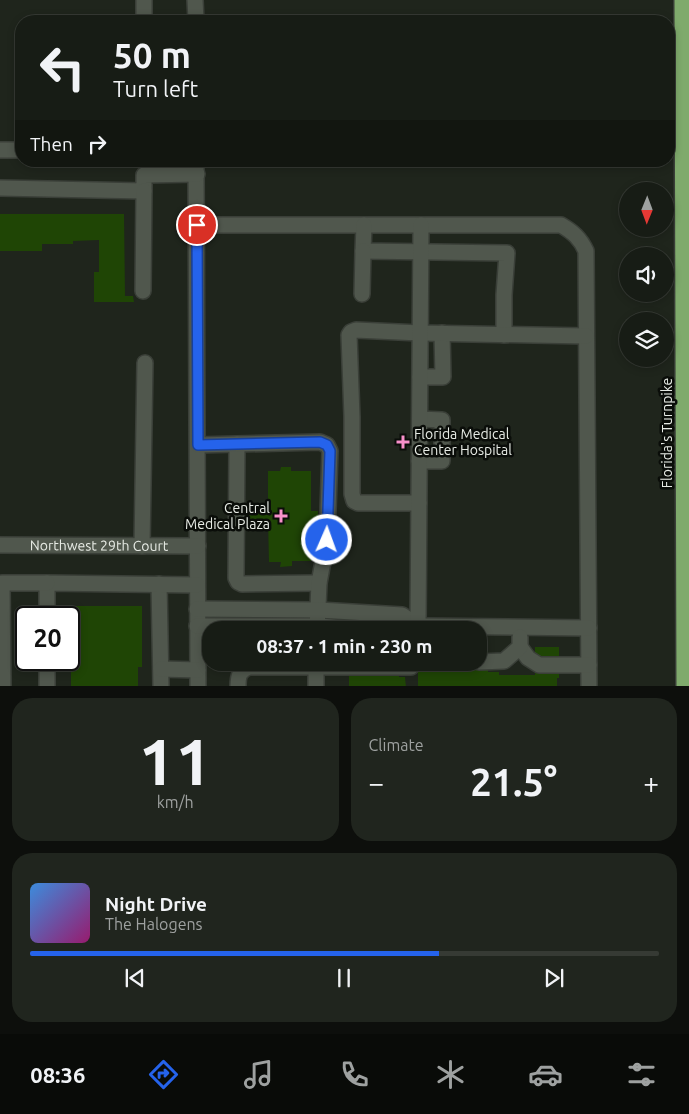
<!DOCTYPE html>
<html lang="en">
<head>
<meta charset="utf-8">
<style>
	:root { --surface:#171c15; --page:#20251e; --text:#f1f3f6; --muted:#9ea1a0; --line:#363a34; --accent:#2563eb }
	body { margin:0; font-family:Ubuntu,sans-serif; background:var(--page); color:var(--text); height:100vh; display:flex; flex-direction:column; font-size:19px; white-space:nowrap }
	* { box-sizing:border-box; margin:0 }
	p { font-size:16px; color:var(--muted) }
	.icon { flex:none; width:28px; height:28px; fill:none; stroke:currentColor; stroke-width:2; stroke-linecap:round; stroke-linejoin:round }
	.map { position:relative; height:686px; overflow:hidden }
	.drawer { display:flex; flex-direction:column; gap:12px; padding:12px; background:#0d0f0c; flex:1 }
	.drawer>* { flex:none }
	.top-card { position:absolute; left:15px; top:15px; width:660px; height:152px; border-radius:20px; box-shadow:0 2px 8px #0003,0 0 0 1px var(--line); background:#171c15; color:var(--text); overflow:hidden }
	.needle { width:32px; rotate:181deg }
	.buttons { position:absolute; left:619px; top:182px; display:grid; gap:10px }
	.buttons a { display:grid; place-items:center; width:55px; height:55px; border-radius:50%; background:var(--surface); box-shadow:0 2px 8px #0003,0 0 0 1px var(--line); font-size:25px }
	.speed { position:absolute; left:15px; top:606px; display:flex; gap:10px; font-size:25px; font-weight:700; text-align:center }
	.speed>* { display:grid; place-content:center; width:65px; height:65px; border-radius:50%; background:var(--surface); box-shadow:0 2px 8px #0003,0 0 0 1px var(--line); line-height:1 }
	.speed .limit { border:2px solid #111; border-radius:8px; background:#fff; color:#111 }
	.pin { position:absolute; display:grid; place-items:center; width:42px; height:42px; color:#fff; margin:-21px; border:2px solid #fff; border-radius:50%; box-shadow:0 1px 5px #0007 }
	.me { position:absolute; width:55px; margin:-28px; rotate:2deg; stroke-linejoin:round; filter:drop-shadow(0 0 4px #0008) }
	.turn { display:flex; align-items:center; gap:18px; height:105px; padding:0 15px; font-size:22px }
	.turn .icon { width:65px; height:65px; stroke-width:2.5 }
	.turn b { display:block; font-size:35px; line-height:42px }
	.then { display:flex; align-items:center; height:48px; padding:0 15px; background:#0003; gap:10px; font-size:19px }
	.big { font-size:38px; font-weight:700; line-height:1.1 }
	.drawer .widget { flex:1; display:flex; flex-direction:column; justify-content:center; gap:8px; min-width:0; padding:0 18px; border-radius:20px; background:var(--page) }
	.drawer .dial { align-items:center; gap:0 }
	.dial b { font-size:65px; line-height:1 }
	.song { display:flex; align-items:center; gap:15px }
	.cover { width:60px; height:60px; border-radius:8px; background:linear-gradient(135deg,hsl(210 70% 55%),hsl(320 70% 35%)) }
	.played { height:5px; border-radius:2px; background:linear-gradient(90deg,var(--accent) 65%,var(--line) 65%) }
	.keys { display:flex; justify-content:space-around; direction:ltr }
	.heat { display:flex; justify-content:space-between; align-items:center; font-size:28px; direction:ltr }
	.drawer .tiles { flex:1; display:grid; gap:12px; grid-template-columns:1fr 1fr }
	.widget:last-child { grid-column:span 2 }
	.trip { position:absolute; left:202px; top:621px; width:285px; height:50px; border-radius:20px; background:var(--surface); box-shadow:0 2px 8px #0003,0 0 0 1px var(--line); font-weight:700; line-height:50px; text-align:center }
	.menu { display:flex; height:80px; justify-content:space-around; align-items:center; background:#090b08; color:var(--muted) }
	.menu .icon { width:35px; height:35px }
	.menu .on { color:var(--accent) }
	.menu b { font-size:22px; color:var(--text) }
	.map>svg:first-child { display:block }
	.building { fill:#1f4505 }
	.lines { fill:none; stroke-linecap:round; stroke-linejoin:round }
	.minor-casing { stroke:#3a3f38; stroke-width:18 }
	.highway-casing { stroke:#3a3f38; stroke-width:18 }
	.minor { stroke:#50574d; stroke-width:15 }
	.highway { stroke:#7faa6c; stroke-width:15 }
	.route-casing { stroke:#184099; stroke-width:12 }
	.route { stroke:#2563eb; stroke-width:9 }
	.poi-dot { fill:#f890ca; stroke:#0a0d09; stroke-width:2 }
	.labels { text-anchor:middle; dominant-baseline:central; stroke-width:5; stroke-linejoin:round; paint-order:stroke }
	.street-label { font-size:14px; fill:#e7ebe5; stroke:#0a0d09 }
	.poi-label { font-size:14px; fill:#e7ebe5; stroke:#0a0d09; text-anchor:start }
</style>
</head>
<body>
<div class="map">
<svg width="689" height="687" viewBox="0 0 689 687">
	<rect width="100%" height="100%" fill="#1f251c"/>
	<path class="building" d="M0,214H124L125,296H133L134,302H94V272H99V240L73,241V244H42V251H0Z
		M281,467H291V471H311V511H318V540H311V561H292V566L280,567L281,562H269L268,520L256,525L243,520V513L256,509L268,510V471H280Z
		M68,606H142V667H138V687H71V667H68Z
		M479,647H488V672H499V675H535V647H559V678H557V687H418V672L463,671V662H479Z
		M399,674V677H405L406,687H349V675Z"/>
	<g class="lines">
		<g class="minor-casing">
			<g id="minor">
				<path d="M195,0L196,21"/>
				<path d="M144,21V0"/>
				<path d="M0,150H21"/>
				<path d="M196,161L198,687"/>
				<path d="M0,188L144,191V175L197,174"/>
				<path d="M197,225H561C573,232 580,238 586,251L589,687"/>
				<path d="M364,225L363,251L507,253L504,295V335"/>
				<path d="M143,291L144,191"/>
				<path d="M362,294L363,251"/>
				<path d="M420,377H443L442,333"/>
				<path d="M237,444L236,578L238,582L242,584L319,583"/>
				<path d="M198,445L320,442L327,445L330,451L327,540L319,583L317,630"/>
				<path d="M419,461H442V420L420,419"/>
				<path d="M419,503H358L354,501L352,494V417L349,335L351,332L356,330L420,333L586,336"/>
				<path id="s1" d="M0,545L198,546"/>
				<path d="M142,546L145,363"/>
				<path d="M159,584L161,687"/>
				<path d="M197,609L319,610L402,615L418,626L420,630"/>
				<path d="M47,618V583L197,585"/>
				<path d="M197,626H318L368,630"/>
				<path d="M418,626L589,628"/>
				<path d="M408,630L418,626L421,225"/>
				<path d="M520,647L528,658L539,665H589"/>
				<path d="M479,662L504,661L520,647V637"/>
				<path d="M161,669L198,670"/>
				<path d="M3,687L2,583H47"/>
				<path d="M47,687V660"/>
				<path d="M238,687C238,676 239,671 249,667H411L415,662"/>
				<path d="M316,687V662"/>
			</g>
		</g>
		<g class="highway-casing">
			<path id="highway" d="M682,0L684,687"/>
		</g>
		<use href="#minor" class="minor"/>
		<use href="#highway" class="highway"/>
	</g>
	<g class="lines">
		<g class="route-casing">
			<path id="route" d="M197,225L198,445L320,442L327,445L330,451L327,540"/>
		</g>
		<use href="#route" class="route"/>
	</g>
	<g class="poi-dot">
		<path d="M400.5 434.5h5v5h5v5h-5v5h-5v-5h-5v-5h5z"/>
		<path d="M278.5 508.5h5v5h5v5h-5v5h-5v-5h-5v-5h5z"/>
	</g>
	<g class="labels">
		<g class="street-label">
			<text transform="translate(667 433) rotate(-90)">Florida's Turnpike</text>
			<text stroke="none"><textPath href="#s1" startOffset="99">Northwest 29th Court</textPath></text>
		</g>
		<g class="poi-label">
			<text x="414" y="434">Florida Medical<tspan x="414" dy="16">Center Hospital</tspan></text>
			<text x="270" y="508" text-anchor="end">Central<tspan x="270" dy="16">Medical Plaza</tspan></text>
		</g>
	</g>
</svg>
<div class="buttons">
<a><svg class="needle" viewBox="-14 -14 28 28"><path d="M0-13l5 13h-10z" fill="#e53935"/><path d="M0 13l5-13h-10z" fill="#9ea1a0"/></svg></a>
<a><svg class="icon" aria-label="sound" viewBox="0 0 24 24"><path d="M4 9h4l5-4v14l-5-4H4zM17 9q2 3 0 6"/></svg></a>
<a><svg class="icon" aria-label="layers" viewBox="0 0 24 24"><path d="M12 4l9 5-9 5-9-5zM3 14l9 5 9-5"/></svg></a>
</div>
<div class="speed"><div class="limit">20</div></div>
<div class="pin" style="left:197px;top:225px;background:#d93025"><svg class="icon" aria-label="arrive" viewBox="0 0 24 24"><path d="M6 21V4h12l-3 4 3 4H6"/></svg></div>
<svg class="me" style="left:327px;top:540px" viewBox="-20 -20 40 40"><circle r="17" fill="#2563eb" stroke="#fff" stroke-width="3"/><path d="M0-11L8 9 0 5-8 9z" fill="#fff"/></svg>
<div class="trip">08:37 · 1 min · 230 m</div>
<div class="top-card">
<div class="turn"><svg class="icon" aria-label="left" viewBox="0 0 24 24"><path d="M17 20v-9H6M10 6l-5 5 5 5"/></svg><div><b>50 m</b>Turn left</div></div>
<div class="then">Then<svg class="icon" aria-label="right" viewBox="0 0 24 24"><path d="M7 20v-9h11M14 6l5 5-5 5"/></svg></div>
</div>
</div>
<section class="drawer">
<div class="tiles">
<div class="widget dial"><b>11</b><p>km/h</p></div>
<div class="widget"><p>Climate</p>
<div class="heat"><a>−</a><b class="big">21.5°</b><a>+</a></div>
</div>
<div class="widget">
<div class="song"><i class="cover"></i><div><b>Night Drive</b><p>The Halogens</p></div></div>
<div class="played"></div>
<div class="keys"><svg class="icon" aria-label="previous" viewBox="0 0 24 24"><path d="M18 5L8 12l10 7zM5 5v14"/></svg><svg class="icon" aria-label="pause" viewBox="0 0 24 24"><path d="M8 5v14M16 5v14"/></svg><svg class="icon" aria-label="next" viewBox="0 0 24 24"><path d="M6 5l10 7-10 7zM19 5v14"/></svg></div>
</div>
</div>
</section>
<nav class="menu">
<b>08:36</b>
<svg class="icon on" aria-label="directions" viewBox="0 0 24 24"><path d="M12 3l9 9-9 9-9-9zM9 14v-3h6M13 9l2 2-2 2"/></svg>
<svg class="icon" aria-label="music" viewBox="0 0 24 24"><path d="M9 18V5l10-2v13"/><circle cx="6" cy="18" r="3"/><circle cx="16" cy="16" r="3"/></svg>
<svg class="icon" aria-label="phone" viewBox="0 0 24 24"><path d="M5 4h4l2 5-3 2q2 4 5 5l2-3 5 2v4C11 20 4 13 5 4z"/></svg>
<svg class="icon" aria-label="climate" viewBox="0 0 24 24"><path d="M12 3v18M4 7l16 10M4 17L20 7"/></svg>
<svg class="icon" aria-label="car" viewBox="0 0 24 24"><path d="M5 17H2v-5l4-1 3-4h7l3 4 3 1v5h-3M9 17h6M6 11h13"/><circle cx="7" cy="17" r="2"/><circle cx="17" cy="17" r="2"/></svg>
<svg class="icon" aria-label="filters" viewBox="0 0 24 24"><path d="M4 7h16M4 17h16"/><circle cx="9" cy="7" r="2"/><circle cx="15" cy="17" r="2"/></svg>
</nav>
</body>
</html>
